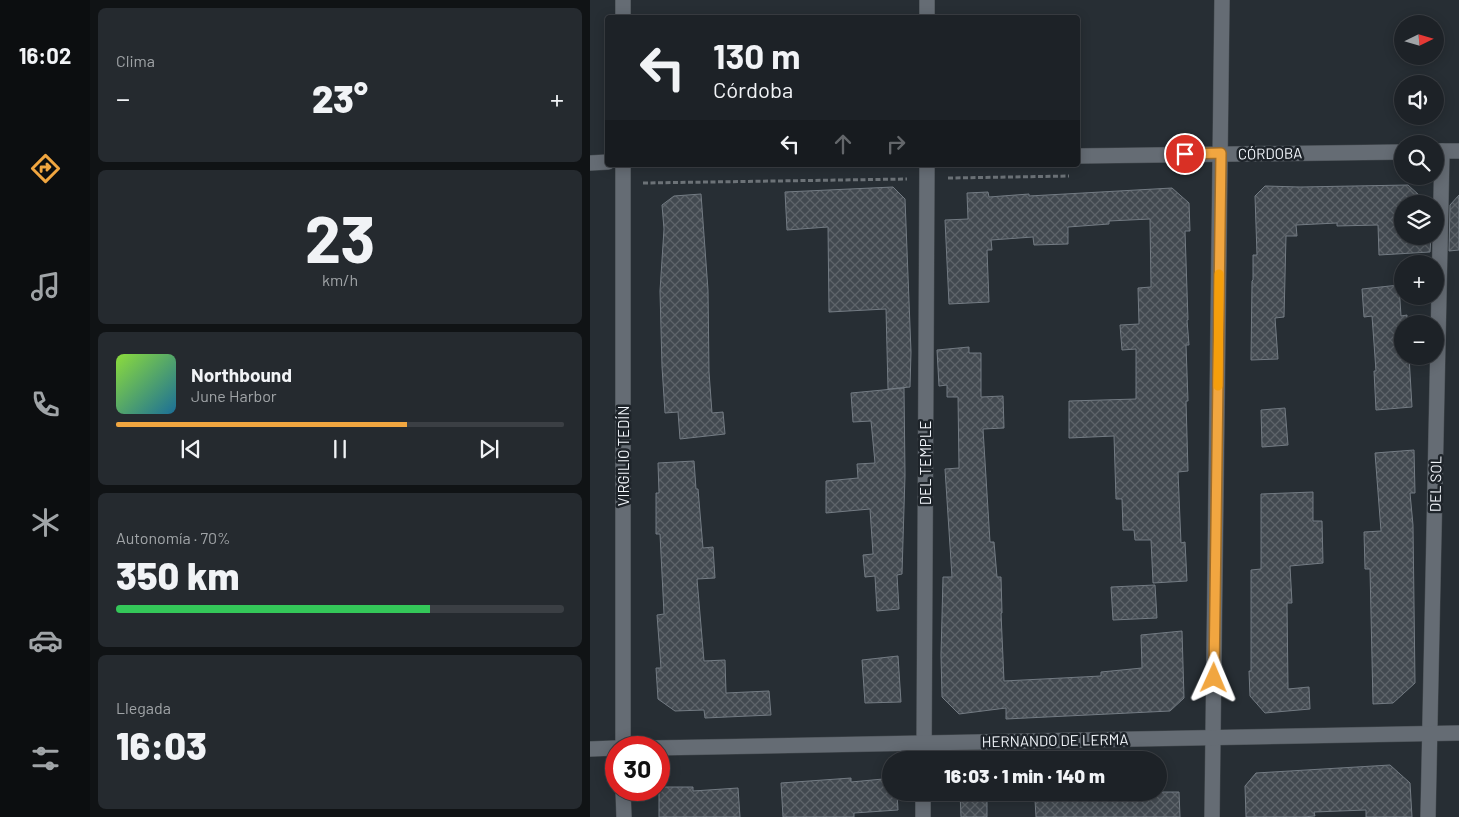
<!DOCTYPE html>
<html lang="es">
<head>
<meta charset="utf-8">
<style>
	:root { --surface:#1d2227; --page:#252a2f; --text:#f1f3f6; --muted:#a0a4a7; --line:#3b3f44; --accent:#f1a640 }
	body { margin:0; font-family:Barlow,sans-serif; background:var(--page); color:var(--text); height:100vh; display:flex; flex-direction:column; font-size:19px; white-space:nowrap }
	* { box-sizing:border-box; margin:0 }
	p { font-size:16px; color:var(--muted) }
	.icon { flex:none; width:28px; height:28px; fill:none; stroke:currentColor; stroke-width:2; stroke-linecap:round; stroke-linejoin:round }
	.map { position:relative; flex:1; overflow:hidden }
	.sheet { display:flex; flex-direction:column; gap:8px; padding:8px; background:#101315; width:500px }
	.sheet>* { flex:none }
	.top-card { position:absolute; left:15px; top:15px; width:475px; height:152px; border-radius:5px; box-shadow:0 2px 12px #0003,0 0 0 1px var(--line); background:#1d2227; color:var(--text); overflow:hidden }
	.needle { width:32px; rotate:85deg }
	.tools { position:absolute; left:804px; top:15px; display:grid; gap:10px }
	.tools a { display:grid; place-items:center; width:50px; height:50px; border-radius:50%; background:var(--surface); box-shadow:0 2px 12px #0003,0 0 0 1px var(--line); font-size:25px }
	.speed { position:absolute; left:15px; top:736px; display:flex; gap:10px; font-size:25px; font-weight:700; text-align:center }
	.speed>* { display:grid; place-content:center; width:65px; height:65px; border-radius:50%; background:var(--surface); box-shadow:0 2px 12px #0003,0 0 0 1px var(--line); line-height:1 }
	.speed .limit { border:8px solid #d22; background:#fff; color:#111 }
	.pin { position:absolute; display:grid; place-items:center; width:42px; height:42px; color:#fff; margin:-21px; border:2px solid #fff; border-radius:50%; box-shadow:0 1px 5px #0007 }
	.me { position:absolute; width:55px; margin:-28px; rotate:1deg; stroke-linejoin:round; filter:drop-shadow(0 0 4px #0008) }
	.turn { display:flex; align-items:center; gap:18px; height:105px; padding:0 25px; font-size:22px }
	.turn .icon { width:65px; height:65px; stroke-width:2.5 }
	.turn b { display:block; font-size:35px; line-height:42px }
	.lanes { display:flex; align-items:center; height:48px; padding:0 25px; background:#0003; justify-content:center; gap:25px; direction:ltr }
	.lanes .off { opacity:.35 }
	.big { font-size:38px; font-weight:800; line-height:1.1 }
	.sheet .widget { flex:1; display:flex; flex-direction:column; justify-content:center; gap:8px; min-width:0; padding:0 18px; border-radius:8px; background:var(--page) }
	.sheet .dial { align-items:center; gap:0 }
	.dial b { font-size:65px; line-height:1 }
	.song { display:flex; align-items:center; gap:15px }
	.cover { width:60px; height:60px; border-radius:8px; background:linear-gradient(135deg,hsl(90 70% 55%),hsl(200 70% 35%)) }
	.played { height:5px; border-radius:2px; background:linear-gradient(90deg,var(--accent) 65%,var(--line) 65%) }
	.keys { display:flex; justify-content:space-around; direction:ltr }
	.heat { display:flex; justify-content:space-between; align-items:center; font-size:28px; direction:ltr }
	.charge { height:8px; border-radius:4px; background:linear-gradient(90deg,#34c759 70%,var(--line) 0) }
	.trip { position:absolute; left:292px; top:751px; width:285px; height:50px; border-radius:25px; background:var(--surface); box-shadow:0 2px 12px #0003,0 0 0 1px var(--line); font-weight:800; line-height:50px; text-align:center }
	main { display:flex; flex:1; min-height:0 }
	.tab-bar { display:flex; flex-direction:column; width:90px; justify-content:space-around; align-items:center; background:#0c0e10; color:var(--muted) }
	.tab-bar .icon { width:35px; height:35px }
	.tab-bar .selected { color:var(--accent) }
	.tab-bar b { font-size:22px; color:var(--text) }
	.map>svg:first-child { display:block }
	.building { fill:url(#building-cross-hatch); stroke:#737b83 }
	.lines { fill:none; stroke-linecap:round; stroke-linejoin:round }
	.street-casing { stroke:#464c51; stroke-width:16 }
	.secondary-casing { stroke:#464c51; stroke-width:16 }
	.path { stroke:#6c7277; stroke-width:3; stroke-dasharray:5 2.5; stroke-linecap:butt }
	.street { stroke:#656c74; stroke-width:15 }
	.secondary { stroke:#656c74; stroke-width:15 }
	.route-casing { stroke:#9d6c2a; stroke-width:12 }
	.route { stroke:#f1a640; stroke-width:9 }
	.slow { stroke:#f59e0b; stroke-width:9 }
	.labels { text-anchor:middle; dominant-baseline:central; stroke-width:5; stroke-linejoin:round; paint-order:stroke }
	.street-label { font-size:15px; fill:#f1f5fa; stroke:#1e242a }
</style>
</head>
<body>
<main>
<nav class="tab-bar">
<b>16:02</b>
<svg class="icon selected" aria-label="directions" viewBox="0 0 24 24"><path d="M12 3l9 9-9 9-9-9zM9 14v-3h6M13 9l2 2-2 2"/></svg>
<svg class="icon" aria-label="music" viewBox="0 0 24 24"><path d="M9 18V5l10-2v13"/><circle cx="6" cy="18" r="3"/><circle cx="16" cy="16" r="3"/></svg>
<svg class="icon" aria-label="phone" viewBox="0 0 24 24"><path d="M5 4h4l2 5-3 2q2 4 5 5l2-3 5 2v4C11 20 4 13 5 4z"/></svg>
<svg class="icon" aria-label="climate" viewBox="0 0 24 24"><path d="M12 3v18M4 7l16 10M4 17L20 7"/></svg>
<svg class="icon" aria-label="car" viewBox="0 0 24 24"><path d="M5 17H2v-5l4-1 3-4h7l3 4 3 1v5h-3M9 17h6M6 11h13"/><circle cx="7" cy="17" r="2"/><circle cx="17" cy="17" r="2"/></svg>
<svg class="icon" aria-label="filters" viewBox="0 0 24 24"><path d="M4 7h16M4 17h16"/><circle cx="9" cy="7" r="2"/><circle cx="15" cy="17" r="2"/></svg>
</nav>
<section class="sheet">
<div class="widget"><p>Clima</p>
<div class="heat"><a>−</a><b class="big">23°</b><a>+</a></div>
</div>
<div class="widget dial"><b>23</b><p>km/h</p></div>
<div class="widget">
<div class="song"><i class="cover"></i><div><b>Northbound</b><p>June Harbor</p></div></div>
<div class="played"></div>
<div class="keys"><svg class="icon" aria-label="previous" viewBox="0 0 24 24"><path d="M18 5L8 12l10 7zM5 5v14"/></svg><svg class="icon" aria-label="pause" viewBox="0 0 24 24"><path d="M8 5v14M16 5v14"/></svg><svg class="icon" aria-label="next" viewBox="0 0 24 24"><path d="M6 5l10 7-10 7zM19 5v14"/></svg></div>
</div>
<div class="widget"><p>Autonomía · 70%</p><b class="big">350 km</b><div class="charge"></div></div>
<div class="widget"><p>Llegada</p><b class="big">16:03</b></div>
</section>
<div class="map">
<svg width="869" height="817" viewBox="0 0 869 817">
	<defs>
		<pattern id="building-cross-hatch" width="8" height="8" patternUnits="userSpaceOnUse" patternTransform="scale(1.25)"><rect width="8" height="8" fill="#424950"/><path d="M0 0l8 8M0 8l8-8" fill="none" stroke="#5e646a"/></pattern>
	</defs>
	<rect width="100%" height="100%" fill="#272e34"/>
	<path class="building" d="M818,185L829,195L830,204H812V236H841L840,252L789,255L788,225L747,226V223L706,225L707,236H696L694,317L685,318L688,359L661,360L662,281L663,280V255H667L665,196L675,186L710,187Z
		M303,187L315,199L321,352L320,387L298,389L296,309L239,312L238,227L197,230L195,192Z
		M582,188L599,203L600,231H595L598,320H597L599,345H596L598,401H596L598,471L588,472L591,543L595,542L597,581L563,583L561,540H545L544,530H533L532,499H526L524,436L479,438V401L546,399V349L532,350L530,325L549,324L548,288L561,287L560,219L519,221V224L478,227V244L444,245L443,237L401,240L402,250H397L399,302L359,304L355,220L378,219L377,193L398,192L399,197L439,194V196L475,194Z
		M111,194L118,290L119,372L122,413L133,412L135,434L90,439L88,412L75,413L72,367L70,291L74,229L72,205L84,196Z
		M869,195V250L859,251L860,205Z
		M809,285L811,316L817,315V324H812V356H819L822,407L786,410L784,371H786L782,316L774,317L772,289Z
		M379,347V353H391V397L413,396L414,428L393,429L400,542H404L407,577H411L412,613H411L414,681L511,676V672L552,668L551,635L592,631L594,698L580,711L416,719V708L369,714L352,697L351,655L353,577H362L355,469L369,468L368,397H357V385L349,386L347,350Z
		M314,388L315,475L312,574L307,575L309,609L287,611L285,576L275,577L273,555L283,554L280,509L236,513V481L268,478L267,464L285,463L281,421L263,422L261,393Z
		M695,408L698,445L672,447L671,410Z
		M824,450L825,493H820L823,525L825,683L803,703L783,704L780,569H775L774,532L791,531L785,453Z
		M104,461L106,489H108L113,548L123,547L125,578L107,579L114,661L135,660L136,693L179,691L181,715L115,718L114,710L85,711L68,699L66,668H71L67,615L74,614L70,534H66V493H69L68,463Z
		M723,492V521H732L733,563L700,566L702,603H697L698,689L719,687L720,709L675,713L660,696L659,671H661V570L671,569V494Z
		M565,585L567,618L523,620L521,587Z
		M308,656L311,702L275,703L272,660Z
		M800,765L820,783L822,817H776V810L724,812L725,816L712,817H656L655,786L666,773Z
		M261,778V782L293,779L301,787V792L307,794L308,810L264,813V817H193L191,783Z
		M69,787H103V791L148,788L150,817H69Z
		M370,792H397V817H371Z
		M511,792H589L590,817H446L445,800L512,795Z"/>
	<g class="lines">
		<g class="street-casing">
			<path id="street" d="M33,18V0
				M337,18V0
				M33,165V748
				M334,760L337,165
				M33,790L34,817
				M333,817V792
				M622,817L632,0
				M838,817L852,151"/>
		</g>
		<g class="secondary-casing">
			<path id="secondary" d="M845,151H869
				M488,156L812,152
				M0,163L18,162
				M62,748L869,733
				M0,749L26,748"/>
		</g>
		<path class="path" d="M358,178L479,176
			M53,183L317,179"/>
		<use href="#street" class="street"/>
		<use href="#secondary" class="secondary"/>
	</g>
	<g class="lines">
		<g class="route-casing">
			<path id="route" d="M595,154L631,153L624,678"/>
		</g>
		<use href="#route" class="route"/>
		<path class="slow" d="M628,386L629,274"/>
	</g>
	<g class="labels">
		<g class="street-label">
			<text transform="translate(680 153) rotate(-1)">CÓRDOBA</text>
			<text transform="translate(33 456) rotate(-90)">VIRGILIO TEDÍN</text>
			<text transform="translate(335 463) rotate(-90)">DEL TEMPLE</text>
			<text transform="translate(845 484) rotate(-89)">DEL SOL</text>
			<text transform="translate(465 740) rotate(-1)">HERNANDO DE LERMA</text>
		</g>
	</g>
</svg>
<div class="tools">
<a><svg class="needle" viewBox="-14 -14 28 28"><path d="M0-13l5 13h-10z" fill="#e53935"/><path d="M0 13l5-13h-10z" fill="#a0a4a7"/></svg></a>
<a><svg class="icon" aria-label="sound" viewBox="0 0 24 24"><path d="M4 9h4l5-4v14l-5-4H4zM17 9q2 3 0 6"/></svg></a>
<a><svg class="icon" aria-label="search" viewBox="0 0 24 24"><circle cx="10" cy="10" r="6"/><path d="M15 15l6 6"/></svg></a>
<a><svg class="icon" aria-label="layers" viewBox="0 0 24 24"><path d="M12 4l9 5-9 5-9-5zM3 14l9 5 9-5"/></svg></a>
<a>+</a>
<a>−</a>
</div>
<div class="speed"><div class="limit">30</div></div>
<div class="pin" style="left:595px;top:154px;background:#d93025"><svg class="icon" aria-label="arrive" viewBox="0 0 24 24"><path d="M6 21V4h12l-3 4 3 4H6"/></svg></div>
<svg class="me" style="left:624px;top:678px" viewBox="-20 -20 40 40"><path d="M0-17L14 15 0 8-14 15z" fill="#f1a640" stroke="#fff" stroke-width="4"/></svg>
<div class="trip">16:03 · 1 min · 140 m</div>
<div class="top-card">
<div class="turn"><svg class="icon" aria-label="left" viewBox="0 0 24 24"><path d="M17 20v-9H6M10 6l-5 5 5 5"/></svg><div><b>130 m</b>Córdoba</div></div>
<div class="lanes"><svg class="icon" aria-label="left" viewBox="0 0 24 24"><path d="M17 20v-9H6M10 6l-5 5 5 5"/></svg><svg class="icon off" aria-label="ahead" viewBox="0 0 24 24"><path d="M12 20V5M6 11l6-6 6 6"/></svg><svg class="icon off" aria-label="right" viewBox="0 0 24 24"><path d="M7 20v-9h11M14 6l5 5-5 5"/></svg></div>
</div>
</div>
</main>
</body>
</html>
